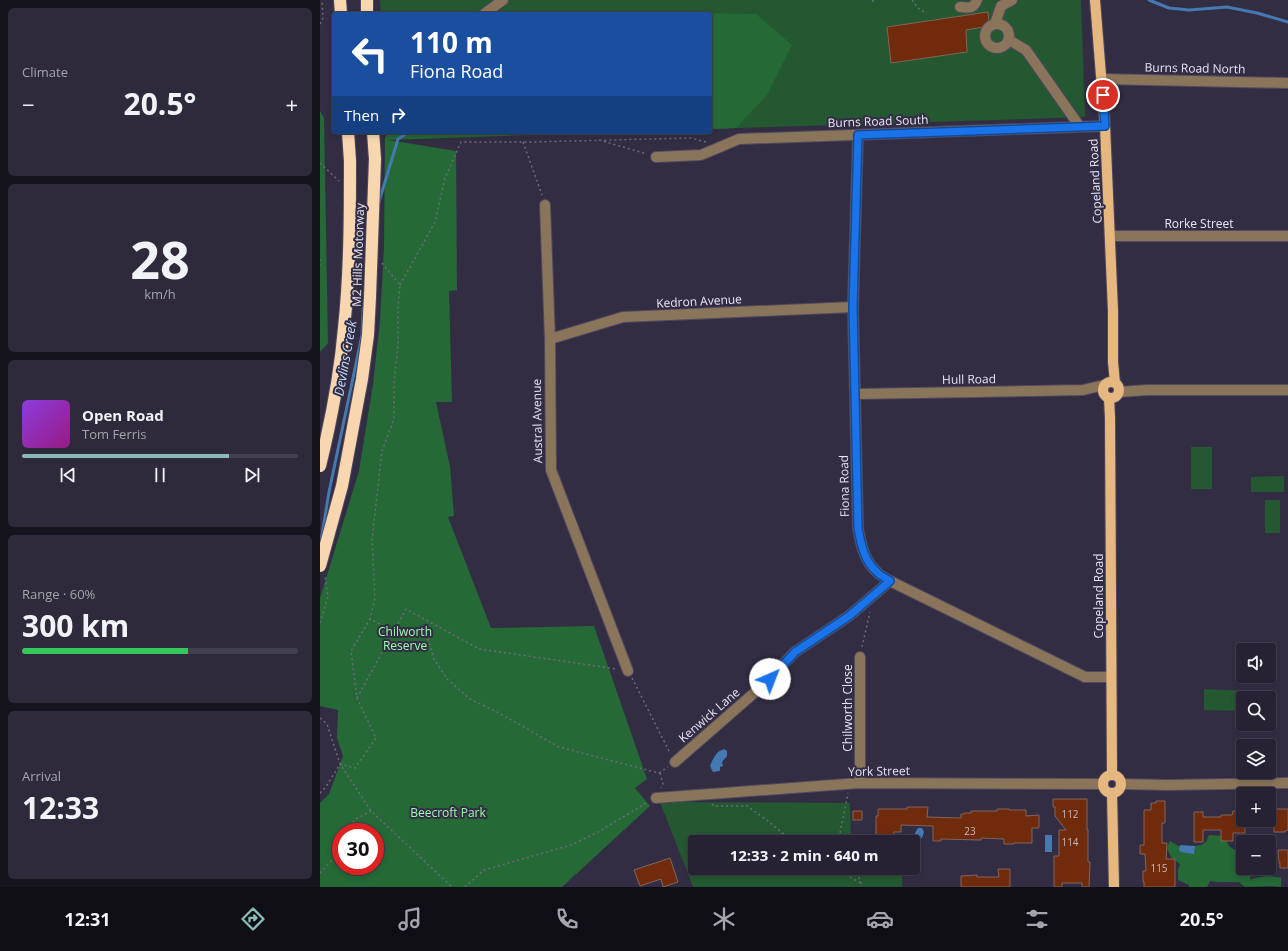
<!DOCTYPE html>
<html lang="en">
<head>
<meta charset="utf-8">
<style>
	:root { --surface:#262233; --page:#2e2a3b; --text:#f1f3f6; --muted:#a4a4ac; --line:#423f4e; --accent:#8bbbb9 }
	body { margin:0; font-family:"Open Sans",sans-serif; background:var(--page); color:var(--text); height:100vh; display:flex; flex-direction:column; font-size:15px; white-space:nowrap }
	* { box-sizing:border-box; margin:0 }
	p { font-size:13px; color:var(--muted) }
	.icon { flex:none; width:22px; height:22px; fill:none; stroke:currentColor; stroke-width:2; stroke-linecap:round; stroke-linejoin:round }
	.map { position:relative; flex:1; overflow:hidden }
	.panel { display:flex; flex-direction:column; gap:8px; padding:8px; background:#15131c; width:320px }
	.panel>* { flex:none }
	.hud { position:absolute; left:12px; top:12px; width:380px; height:122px; border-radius:4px; box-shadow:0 2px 6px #0003,0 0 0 1px var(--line); background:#1a4fa0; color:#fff; overflow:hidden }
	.controls { position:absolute; left:916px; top:643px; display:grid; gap:8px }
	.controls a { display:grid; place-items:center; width:40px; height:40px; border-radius:4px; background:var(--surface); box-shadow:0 2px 6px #0003,0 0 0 1px var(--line); font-size:20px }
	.speed { position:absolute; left:12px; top:823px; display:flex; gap:8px; font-size:20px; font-weight:700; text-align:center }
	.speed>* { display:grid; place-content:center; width:52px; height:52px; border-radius:50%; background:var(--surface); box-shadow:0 2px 6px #0003,0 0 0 1px var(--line); line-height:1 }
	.speed .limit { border:6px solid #d22; background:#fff; color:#111 }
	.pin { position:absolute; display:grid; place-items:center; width:34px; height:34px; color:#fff; margin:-17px; border:2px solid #fff; border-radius:50%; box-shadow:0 1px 4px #0007 }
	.me { position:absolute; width:44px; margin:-22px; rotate:44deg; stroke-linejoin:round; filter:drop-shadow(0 0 3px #0008) }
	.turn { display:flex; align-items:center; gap:14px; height:84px; padding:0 12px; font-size:18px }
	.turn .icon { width:52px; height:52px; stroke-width:2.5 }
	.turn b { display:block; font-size:28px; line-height:34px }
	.then { display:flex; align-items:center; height:38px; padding:0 12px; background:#0003; gap:8px; font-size:15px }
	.big { font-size:30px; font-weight:700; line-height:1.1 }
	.panel .widget { flex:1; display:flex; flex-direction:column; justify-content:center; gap:6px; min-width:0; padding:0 14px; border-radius:6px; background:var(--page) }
	.panel .dial { align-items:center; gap:0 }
	.dial b { font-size:52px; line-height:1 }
	.song { display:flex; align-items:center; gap:12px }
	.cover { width:48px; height:48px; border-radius:6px; background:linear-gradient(135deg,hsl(270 70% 55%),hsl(310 70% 35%)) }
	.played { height:4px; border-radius:2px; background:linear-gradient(90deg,var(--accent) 75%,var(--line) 75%) }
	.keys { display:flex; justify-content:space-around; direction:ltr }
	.heat { display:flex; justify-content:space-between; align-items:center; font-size:22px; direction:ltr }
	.charge { height:6px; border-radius:3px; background:linear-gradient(90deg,#34c759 60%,var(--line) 0) }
	.trip { position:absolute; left:368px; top:835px; width:232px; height:40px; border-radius:4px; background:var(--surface); box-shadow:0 2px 6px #0003,0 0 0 1px var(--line); font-weight:700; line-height:40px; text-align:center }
	.dock { display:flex; height:64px; justify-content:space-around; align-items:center; background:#0f0e14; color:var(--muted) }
	.dock .icon { width:28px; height:28px }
	.dock .on { color:var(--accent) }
	.dock b { font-size:18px; color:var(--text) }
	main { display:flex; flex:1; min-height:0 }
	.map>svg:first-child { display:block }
	.green { fill:#245831 }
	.forest { fill:#256937; fill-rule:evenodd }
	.water { fill:#4479b2 }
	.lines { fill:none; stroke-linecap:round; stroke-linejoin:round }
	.stream { stroke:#4479b2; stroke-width:3 }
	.building { fill:#702b0c; stroke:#82655a }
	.minor-casing { stroke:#504a60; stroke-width:12 }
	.major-casing { stroke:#504a60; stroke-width:12 }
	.highway-casing { stroke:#504a60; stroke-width:14 }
	.path { stroke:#6e697d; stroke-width:1.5; stroke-dasharray:2 3; stroke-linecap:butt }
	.minor { stroke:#8b755a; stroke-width:10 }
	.major { stroke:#e6b880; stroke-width:10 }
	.highway { stroke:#f8d7b0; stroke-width:12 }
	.highway-bridge-casing { stroke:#504a60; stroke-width:14; stroke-linecap:butt }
	.highway-bridge { stroke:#f8d7b0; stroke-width:12 }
	.route-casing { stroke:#114b97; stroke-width:10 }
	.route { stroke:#1a73e8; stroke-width:7 }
	.labels { text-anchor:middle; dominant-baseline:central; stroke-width:4; stroke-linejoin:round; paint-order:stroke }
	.number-label { font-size:10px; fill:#cab6b9 }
	.street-label { font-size:12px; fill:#e8e4f3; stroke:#332d44 }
	.park-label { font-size:12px; fill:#9cf9ae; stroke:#332d44 }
	.water-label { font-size:13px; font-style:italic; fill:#c0dcfd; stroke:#332d44 }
</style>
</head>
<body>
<main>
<section class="panel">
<div class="widget"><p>Climate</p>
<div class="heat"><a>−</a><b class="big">20.5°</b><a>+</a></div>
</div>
<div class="widget dial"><b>28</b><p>km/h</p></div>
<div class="widget">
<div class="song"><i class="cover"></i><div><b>Open Road</b><p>Tom Ferris</p></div></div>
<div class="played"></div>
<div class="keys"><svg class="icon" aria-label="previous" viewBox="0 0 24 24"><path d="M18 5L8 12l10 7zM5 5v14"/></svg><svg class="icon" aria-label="pause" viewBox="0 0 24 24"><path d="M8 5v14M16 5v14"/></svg><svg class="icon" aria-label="next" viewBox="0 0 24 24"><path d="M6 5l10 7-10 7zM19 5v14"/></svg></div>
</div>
<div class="widget"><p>Range · 60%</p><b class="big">300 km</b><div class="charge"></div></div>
<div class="widget"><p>Arrival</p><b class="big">12:33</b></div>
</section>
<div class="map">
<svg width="968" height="887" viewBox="0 0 968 887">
	<rect width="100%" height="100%" fill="#332d44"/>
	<path class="green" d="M60,0H761L765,117L390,129V14H61Z
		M871,447H892V489H871Z
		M964,476V492H931V477Z
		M945,500H960V533H945Z
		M884,689L925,691V698H923V711L884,710Z
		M340,802L530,803L531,842H375V868H582V887H373Z"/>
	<path class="forest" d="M366,13L436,14L472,45L447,95L416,128L390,129V14H354Z
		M0,111L4,118L8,343L0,352Z
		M67,132H300L68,140L136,151L137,290L129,291L132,402H116L130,467L134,516L128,517L171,628L274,626L327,779L315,788L330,806L242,887H0V803L9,794L23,756L17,738L18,710L0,706V598L39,471L53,384L60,321L64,248L65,139ZM21,832H55V866H21Z
		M889,835L904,836L909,846L915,850H918L923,853V868H931L932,869L930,880C939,876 951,875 961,878V887C949,885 938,887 925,887L919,882H898L890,881L887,887H869V885L858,880V870L860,864L851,857L847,848L850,841L862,848L881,845L886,842Z"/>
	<path class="water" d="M404,749L407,751V756L402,762L403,766L400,767V771L393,772L390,766C393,759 396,751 404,749Z
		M598,828H602L604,832L602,838L598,840L595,837V833Z
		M725,835H732V852H725Z
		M917,836H924L923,851H917Z
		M860,845L875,846L874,854L861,852L859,850Z"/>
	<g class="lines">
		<path class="stream" d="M829,0L849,8L869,10L907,7L937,13L968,22
			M58,205L78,139L89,132
			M1,541L9,492L42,335L44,293"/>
	</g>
	<path class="building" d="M668,12L669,26L646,30L647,52L571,63L567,27Z
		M733,799H767V830H768V862H770L769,887H762V883H742V887H734V856H739V830H746L735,816V807H733Z
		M836,801H845V823H842V843H847L846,859H855V887H824V882H823V871H826L825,854H820V845H824V810H831V803H836Z
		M587,807H608L607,817L641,818V814H644V813H651V811H677V809H689V810H706V816L719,815V828H712V843H694V844H684V839L661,838V840L621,839V841H613V826L581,825V832H574V839H556V816H558V809H587Z
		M956,809H968V830L965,831V832H954V824H956Z
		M533,811H542V820H533Z
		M913,811H923V820H925V833H913V841H901V830H883V842H874V812H883V817H901V815H912Z
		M958,850H968V868H960V863H959Z
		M350,858L358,882L343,887L341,879L320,886L314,870Z
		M678,869H690V887H641V876L657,875V877H679Z"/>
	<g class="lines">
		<g class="minor-casing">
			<path id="minor" d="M640,7C648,8 654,9 657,0
				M164,14L183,0
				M675,24L681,6L692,0
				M665 36a12 12 0 1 1 24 0a12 12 0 1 1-24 0Z
				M689,40L706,50L760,127
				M782,79L968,83
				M538,135L533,307L538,528C541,544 544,561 557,572C560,576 566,578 570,581L765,677H791
				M336,157L381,155L419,139L785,126
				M225,205L230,339L231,470L308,671
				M791,236H968
				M230,339L303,317L533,307
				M799,392L827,390H968
				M535,394L763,390L784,385
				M540,657V783
				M355,762L441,687L475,652L529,616L570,581
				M801,784L848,785L968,783
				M336,798L540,783L783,784"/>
		</g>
		<g class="major-casing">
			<path id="major" d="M775,0L785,126L793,311V362L795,383
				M783 390a8 8 0 1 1 16 0a8 8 0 1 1-16 0Z
				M789,398L790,418L792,775
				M783 784a9 9 0 1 1 18 0a9 9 0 1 1-18 0Z
				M792,793L794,887"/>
		</g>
		<g class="highway-casing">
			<path id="highway" d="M20,0L21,14
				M47,0V14
				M28,132L30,161
				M53,132L55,159"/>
		</g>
		<path class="path" d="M592,0L600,10L607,13
			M553,2V0
			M0,24L3,18L2,0
			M279,140L327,154
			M203,142L222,195
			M0,163L19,181
			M0,259V265
			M62,263L80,285L78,308V345L74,381V419L62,451L52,539L55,598L50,619L74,631L107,635L114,659L127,679L150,699L179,713L239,747L339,773L348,767
			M80,285L115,222L125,178L141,142H212L371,138L386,142
			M0,623L8,597L5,576
			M542,647L550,612
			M312,678L350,753
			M37,698L86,609L159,649L297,669
			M0,718L7,724L20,764L51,811L132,887
			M340,773L343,784L341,788
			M0,793L5,788L20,764L35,768L56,738L37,698L31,651L50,619
			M392,804L394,806H427L448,821L473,842
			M30,832L34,820L51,811
			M524,842L520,833L528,793
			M512,868L541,883
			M535,868L541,883V887
			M0,873L21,850
			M145,887L164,870L251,845L278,832L328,802"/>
		<use href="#minor" class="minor"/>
		<use href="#major" class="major"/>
		<use href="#highway" class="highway"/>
		<g class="highway-bridge-casing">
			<path id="highway-bridge" d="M0,466C11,421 20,375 24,328C30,272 30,217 30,161
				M0,566L22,486L42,379L48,335L50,297L55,159"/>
		</g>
		<use href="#highway-bridge" class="highway-bridge"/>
	</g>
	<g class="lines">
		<g class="route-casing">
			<path id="route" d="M450,679L475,652L529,616L570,581C566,578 560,576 557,572C544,561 541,544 538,528L533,307L538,135L785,126L783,95"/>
		</g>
		<use href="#route" class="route"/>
	</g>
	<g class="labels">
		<g class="number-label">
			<text x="750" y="814">112</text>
			<text x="650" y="831">23</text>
			<text x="750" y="842">114</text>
			<text x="839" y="868">115</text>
		</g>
		<g class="street-label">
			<text transform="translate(875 68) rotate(1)">Burns Road North</text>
			<text transform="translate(558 121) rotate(-2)">Burns Road South</text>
			<text transform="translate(775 181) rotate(-93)">Copeland Road</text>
			<text x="879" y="223">Rorke Street</text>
			<text transform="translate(38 255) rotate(-88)">M2 Hills Motorway</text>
			<text transform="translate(379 301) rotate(-3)">Kedron Avenue</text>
			<text transform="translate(649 379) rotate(-1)">Hull Road</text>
			<text transform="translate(217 421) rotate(-91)">Austral Avenue</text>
			<text transform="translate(524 486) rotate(-91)">Fiona Road</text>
			<text transform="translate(778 596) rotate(-90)">Copeland Road</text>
			<text transform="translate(527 708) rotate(-90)">Chilworth Close</text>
			<text transform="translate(389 715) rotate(-41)">Kenwick Lane</text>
			<text transform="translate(559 771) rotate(-1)">York Street</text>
		</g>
		<g class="park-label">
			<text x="85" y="631">Chilworth<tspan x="85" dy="14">Reserve</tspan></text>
			<text x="128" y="812">Beecroft Park</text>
		</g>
		<g class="water-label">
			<text transform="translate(25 358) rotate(-80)">Devlins Creek</text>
		</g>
	</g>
</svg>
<div class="controls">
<a><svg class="icon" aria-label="sound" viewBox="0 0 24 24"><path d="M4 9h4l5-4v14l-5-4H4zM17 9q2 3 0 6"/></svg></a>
<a><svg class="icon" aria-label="search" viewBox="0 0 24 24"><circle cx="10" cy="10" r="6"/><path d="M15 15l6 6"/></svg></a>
<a><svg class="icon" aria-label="layers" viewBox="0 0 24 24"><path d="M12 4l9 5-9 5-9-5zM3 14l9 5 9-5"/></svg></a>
<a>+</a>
<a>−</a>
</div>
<div class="speed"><div class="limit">30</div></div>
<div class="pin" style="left:783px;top:95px;background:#d93025"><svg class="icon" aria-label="arrive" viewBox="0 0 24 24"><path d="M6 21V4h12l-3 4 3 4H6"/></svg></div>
<svg class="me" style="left:450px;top:679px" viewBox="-20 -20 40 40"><circle r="19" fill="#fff"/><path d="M0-13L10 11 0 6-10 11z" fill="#1a73e8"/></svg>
<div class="trip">12:33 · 2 min · 640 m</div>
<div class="hud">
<div class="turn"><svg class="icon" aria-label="left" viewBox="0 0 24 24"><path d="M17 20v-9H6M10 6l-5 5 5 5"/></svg><div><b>110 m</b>Fiona Road</div></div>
<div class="then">Then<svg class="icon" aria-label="right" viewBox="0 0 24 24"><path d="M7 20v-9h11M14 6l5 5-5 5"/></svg></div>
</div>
</div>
</main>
<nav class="dock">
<b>12:31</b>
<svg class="icon on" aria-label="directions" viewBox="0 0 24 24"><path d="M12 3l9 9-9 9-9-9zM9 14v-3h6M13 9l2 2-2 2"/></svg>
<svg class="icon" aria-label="music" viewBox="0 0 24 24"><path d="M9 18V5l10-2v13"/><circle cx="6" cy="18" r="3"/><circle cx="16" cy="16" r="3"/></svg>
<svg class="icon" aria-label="phone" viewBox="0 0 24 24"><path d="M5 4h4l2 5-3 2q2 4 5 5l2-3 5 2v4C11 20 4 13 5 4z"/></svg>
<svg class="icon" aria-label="climate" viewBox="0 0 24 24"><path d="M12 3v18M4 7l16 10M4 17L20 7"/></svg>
<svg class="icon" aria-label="car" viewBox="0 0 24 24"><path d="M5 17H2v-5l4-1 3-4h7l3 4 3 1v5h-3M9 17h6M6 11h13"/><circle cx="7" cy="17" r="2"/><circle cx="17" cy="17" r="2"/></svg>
<svg class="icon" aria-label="filters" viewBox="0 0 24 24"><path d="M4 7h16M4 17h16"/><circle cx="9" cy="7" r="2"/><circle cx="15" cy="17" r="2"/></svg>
<b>20.5°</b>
</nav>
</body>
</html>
